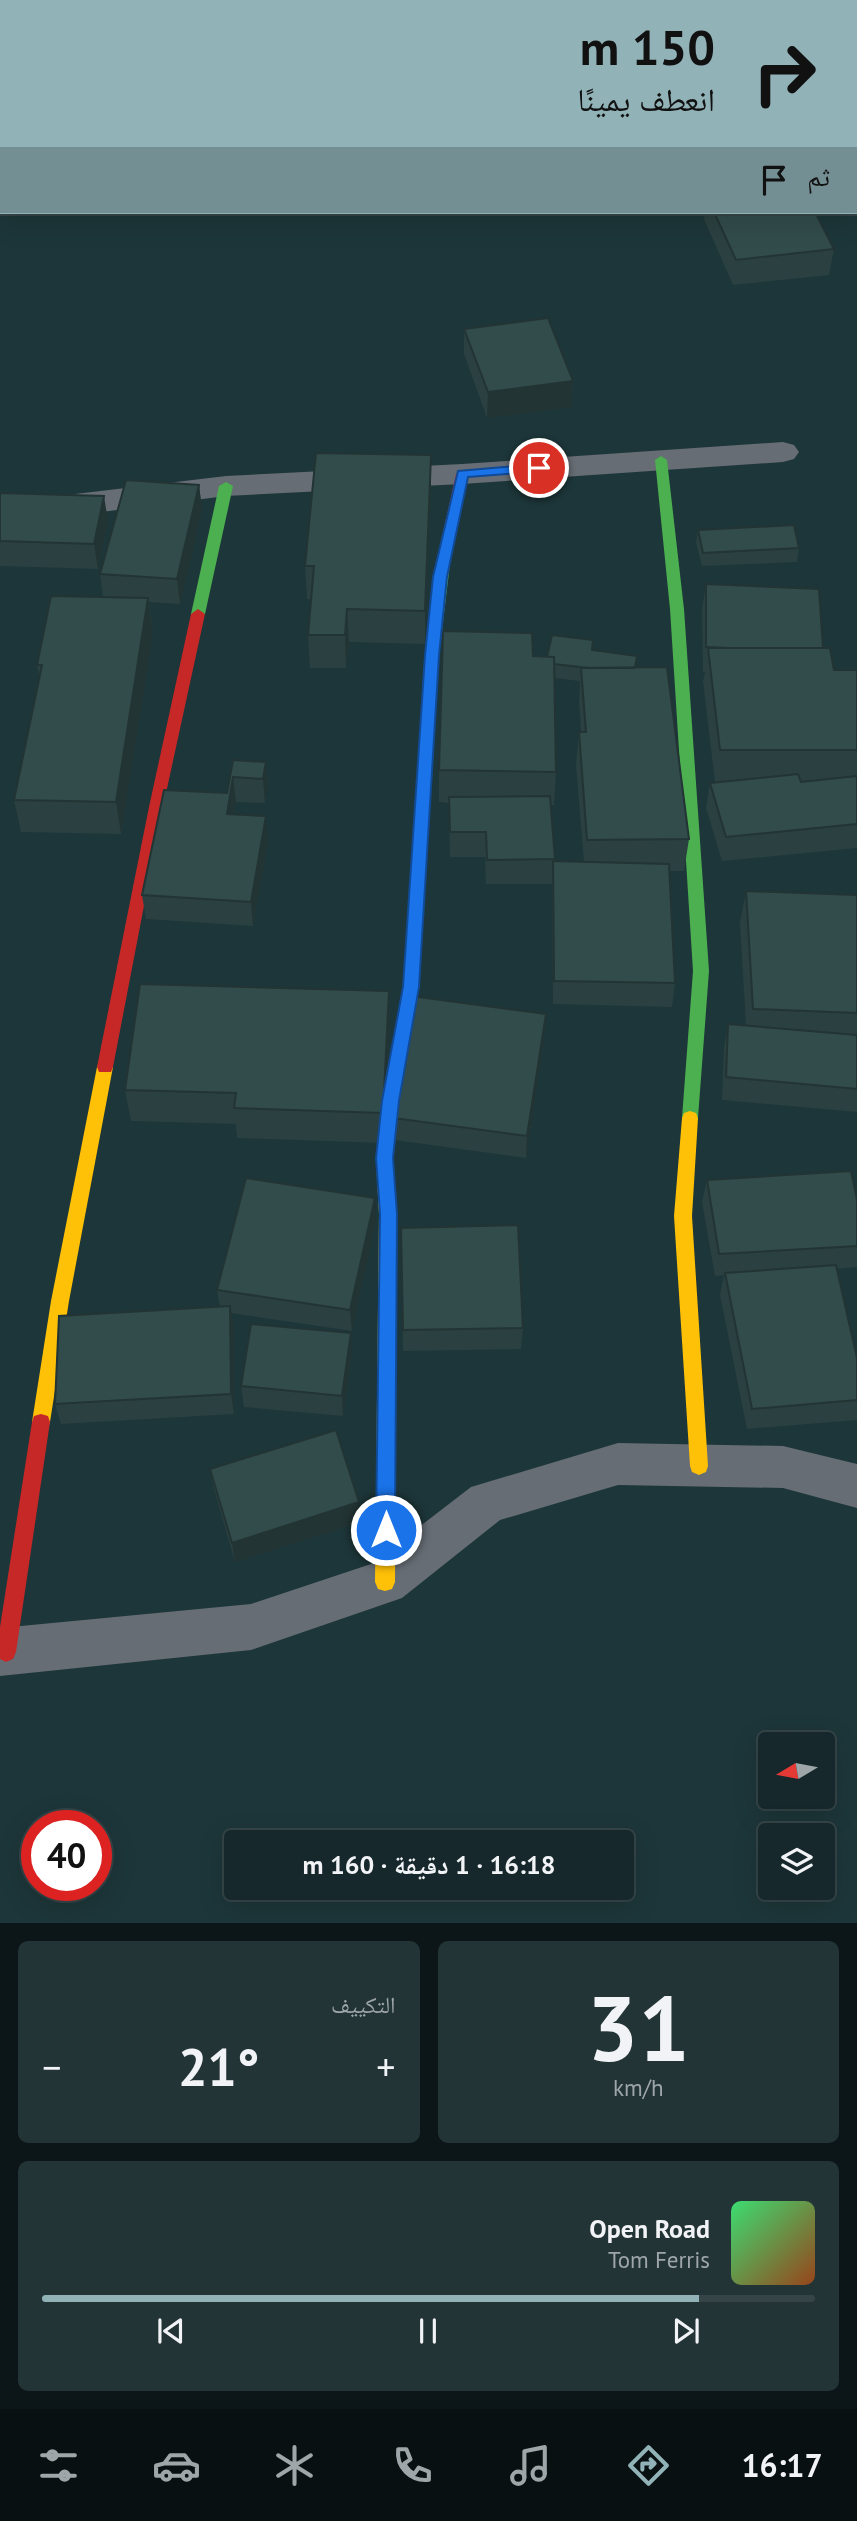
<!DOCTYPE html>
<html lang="ar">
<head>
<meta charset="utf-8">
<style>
	:root { --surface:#16282b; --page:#233437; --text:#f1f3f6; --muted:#9ea6a9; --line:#354447; --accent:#91b3b8 }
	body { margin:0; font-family:"PT Sans","Noto Naskh Arabic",sans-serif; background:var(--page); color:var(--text); direction:rtl; height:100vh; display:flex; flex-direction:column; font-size:26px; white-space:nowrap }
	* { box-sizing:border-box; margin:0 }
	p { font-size:23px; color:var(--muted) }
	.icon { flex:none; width:38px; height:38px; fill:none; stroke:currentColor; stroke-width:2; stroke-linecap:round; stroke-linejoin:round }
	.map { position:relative; height:1923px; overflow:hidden; direction:ltr }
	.drawer { display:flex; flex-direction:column; gap:18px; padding:18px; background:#0c1618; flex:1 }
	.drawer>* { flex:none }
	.hud { position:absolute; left:0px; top:0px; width:858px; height:214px; box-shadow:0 7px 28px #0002,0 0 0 2px var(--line); direction:rtl; background:#91b3b8; color:#111; overflow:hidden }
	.needle { width:46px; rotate:260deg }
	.tools { position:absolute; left:758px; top:1732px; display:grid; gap:14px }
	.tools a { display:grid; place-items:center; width:77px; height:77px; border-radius:7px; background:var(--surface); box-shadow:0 7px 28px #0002,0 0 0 2px var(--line); font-size:35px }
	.speed { position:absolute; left:21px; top:1810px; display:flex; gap:14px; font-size:35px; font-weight:700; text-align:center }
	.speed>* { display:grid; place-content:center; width:91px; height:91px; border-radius:50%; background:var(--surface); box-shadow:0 7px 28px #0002,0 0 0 2px var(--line); line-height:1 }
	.speed .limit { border:10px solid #d22; background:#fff; color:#111 }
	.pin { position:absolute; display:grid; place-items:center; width:60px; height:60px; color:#fff; margin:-30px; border:4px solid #fff; border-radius:50%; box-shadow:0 2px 7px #0007 }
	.me { position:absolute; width:77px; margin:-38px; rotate:0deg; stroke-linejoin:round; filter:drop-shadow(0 0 5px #0008) }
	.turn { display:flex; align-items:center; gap:24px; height:147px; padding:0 28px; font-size:32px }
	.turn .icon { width:91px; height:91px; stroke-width:2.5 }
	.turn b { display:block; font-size:49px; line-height:60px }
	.then { display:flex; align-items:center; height:66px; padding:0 28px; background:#0003; gap:14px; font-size:26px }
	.big { font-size:52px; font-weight:800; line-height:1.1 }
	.drawer .tile { flex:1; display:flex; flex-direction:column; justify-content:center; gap:10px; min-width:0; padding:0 24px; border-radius:10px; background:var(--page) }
	.drawer .dial { align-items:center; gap:0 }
	.dial b { font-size:91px; line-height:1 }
	.song { display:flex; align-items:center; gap:21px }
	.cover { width:84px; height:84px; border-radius:10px; background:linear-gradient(135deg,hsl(140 70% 55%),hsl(20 70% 35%)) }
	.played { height:7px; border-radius:4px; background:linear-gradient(90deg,var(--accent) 85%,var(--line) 85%) }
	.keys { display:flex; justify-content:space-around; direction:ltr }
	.heat { display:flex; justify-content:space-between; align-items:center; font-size:38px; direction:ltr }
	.drawer .tiles { flex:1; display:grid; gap:18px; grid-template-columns:1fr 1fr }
	.tile:last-child { grid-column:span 2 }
	.trip { position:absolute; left:224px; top:1830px; width:410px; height:70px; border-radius:7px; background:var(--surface); box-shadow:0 7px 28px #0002,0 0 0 2px var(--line); font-weight:800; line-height:70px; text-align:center; direction:rtl }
	.menu { display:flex; height:112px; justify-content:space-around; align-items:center; background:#091011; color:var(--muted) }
	.menu .icon { width:49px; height:49px }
	.menu .active { color:var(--accent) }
	.menu b { font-size:32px; color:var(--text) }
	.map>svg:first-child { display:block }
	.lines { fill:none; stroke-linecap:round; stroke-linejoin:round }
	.street { fill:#666d74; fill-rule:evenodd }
	.fast { fill:#4caf50; fill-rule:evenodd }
	.slow { fill:#ffc107; fill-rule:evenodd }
	.jam { fill:#c62828; fill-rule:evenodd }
	.wall { fill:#2b4040; fill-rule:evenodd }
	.shaded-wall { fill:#233434 }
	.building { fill:#324b4b; stroke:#233434; stroke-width:2 }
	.route { fill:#1a73e8; stroke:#114b97; stroke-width:2 }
</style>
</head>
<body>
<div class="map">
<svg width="857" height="1923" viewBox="0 0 857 1923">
	<rect width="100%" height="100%" fill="#1d3639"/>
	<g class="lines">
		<path class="street" d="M783,442L794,445L799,452L794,459L783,462L462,484L226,496L0,525V503L226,476L462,464Z
			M618,1443L783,1446L857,1464V1508L783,1488L618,1485L500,1520L402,1598L251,1650L0,1676V1628L251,1604L371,1564L471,1487Z"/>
		<path class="fast" d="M661,456L667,460L684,609L709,971L698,1118L696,1123L690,1125L684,1123L682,1118L693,971L670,609L655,460Z
			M226,482L233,486L205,614L198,619L191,614L219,486Z
			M443,559L450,564L439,655L419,987L399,1101L392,1160L390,1165L384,1167L378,1165L376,1160L383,1101L403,987L425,655L436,564Z"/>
		<path class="slow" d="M105,1060L111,1062L113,1067L69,1301L50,1422L48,1428L41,1430L34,1428L32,1422L51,1301L97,1067L99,1062Z
			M690,1111L696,1113L698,1118L692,1216L708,1466L706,1472L699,1475L692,1472L690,1466L674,1216L682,1118L684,1113Z
			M384,1153L390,1155L392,1160L397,1214L395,1582L392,1589L385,1591L378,1589L375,1582L379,1214L376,1160L378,1155Z"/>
		<path class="jam" d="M462,470L468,474L450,564L443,569L436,564L456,474Z
			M198,609L205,614L163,807L113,1067L111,1072H99L97,1067L149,807L191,614Z
			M41,1414L48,1416L50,1422L16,1652L13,1659L6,1662L0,1659V1627L32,1422L34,1416Z"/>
	</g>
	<path class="wall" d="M856,89H857V180H856Z
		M705,212H815L834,249L829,275L733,285L704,219Z
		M464,329L573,381L571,407L487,418L464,354Z
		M199,485L202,510L180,604L149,602L153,632L121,834L21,832L14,800L39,676L37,665L103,597L100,574Z
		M431,488L425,644L349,642L346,668H310L308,635L311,599H307L305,566Z
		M0,493L108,521L98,569L0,566Z
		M698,530L799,548L797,562L702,566L696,543Z
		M706,584L823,648L834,670H857V848L722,861L706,808L710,783L715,782L703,681L705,672H703L702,609Z
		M592,650L636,668L689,839L684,871H669L675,983L672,1007L553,1004L552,884H486L485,857H450L449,803L439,802V770L533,656L547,657ZM554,678L580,681L579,701L581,732H579L576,765L584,862L555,861L551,805H554L556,772Z
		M233,760L266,762L268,787L265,803L236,802L234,814L268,841L253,926L146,919L142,895L227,793Z
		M746,891L857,895V1112L722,1100L724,1048L728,1024L746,1026L740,923Z
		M389,991L390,1022L384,1143L237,1138L236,1124L131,1121L125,1090Z
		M546,1014L544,1037L526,1158L387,1139L386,1117Z
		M707,1180L857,1200V1267L836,1269L857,1358V1420L747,1429L720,1295L724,1275L715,1276L702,1202Z
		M376,1220L352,1331L231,1313L234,1327V1414L61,1424L55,1404L220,1307L217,1290Z
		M401,1228L523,1328L521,1349L403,1351Z
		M352,1354L343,1416L244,1407L241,1386Z
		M210,1469L361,1522L235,1562L214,1489Z"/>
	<path class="shaded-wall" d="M573,381L571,407L487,418L488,392Z
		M431,455V488L425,644V611Z
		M199,485L202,510L180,604L177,579Z
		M104,496L108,521L98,569L94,544Z
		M148,598L153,632L121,834L116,802Z
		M347,609L349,642L346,668L345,635Z
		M266,762L268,787L265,803L263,779Z
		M233,777L236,802L230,838L227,814Z
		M266,816L268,841L253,926L251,902Z
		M389,991L390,1022L384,1143L383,1113Z
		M546,1014L544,1037L526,1158L527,1136Z
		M375,1198L376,1220L352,1331L350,1310Z
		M230,1306L234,1327V1414L231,1394Z
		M351,1333L352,1354L343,1416L342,1396Z
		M359,1502L361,1522L235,1562L232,1543Z"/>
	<path class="building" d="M856,89H857V148H856Z
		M714,212H815L834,249L736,260Z
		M548,318L573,381L488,392L464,329Z
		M316,453L431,455L425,611L347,609L345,635H308L314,566H305Z
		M126,480L199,485L177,579L100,574Z
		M0,493L104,496L94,544L0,541Z
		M794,525L799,548L703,553L698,530Z
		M706,584L819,589L823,648H729L706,647Z
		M51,596L148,598L116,802L14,800L42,665H37Z
		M443,631L532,633L533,656L554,657L556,772L439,770Z
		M552,635L593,640L592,650L637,656L635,668H588L554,664V657H547Z
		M708,648H830L834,670H857V750H720Z
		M667,667L689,839L587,840L579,732H586L581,668Z
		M233,760L266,762L263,779L233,777L227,814L266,816L251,902L142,895L164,790L227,793Z
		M798,774L801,782L857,776V824L726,837L710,783Z
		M550,796L555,859L487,860L486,832H450L449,797Z
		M553,861L669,864L675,983L554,981Z
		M746,891L857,895V1013L753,1009Z
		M140,984L389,991L383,1113L234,1108L236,1093L125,1090Z
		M411,996L546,1014L527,1136L386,1117Z
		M728,1024L857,1035V1089L726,1077Z
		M851,1171L857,1200V1246L719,1254L707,1180Z
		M246,1178L375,1198L350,1310L217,1290Z
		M518,1225L523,1328L403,1330L401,1228Z
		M836,1265L857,1358V1400L752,1409L725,1273Z
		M230,1306L231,1394L55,1404L59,1316Z
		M251,1324L351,1333L342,1396L241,1386Z
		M336,1430L359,1502L232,1543L210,1469Z"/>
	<path class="route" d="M539,464L545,468L543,471L468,477L447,577L439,655L419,987L399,1101L393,1158L397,1214L395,1530L392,1536L386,1539L379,1536L376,1530L380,1214L376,1158L382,1101L403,987L425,655L433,577L458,471Z"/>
</svg>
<div class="tools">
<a><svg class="needle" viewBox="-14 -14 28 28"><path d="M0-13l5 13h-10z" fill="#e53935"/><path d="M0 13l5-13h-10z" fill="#9ea6a9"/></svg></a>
<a><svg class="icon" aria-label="layers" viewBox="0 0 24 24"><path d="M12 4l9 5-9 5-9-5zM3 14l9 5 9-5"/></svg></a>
</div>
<div class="speed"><div class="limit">40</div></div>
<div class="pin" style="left:539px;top:468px;background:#d93025"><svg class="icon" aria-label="arrive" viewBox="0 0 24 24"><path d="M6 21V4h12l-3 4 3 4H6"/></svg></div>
<svg class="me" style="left:386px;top:1530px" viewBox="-20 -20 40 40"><circle r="17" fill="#1a73e8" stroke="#fff" stroke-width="3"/><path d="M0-11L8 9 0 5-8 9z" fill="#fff"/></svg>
<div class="trip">16:18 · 1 دقيقة · 160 m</div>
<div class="hud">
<div class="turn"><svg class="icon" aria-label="right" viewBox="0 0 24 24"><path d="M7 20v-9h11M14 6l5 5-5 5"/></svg><div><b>150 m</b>انعطف يمينًا</div></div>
<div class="then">ثم<svg class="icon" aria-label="arrive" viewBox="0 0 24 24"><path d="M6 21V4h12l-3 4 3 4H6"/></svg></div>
</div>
</div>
<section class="drawer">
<div class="tiles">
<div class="tile dial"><b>31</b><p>km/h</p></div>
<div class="tile"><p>التكييف</p>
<div class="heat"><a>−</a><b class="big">21°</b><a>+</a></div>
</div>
<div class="tile">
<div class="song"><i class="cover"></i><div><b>Open Road</b><p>Tom Ferris</p></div></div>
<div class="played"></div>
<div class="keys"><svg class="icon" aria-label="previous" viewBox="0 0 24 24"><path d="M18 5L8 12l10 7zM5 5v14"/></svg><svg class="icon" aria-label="pause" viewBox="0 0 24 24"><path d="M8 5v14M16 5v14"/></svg><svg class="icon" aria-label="next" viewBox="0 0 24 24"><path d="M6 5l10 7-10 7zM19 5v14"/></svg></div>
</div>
</div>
</section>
<nav class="menu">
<b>16:17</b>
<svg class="icon active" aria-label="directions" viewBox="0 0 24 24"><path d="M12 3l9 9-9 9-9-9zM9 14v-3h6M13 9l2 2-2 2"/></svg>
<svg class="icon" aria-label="music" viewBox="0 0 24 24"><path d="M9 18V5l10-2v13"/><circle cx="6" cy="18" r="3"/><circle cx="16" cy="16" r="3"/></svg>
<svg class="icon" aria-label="phone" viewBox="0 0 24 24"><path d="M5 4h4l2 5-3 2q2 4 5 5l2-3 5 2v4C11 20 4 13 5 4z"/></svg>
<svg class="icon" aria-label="climate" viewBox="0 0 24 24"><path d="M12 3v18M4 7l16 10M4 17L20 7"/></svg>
<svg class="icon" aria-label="car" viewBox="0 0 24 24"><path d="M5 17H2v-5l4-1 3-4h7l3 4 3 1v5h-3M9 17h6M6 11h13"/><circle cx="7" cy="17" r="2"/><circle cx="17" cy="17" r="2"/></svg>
<svg class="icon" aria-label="filters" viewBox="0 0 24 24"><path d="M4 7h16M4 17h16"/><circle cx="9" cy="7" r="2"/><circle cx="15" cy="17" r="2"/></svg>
</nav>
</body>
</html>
